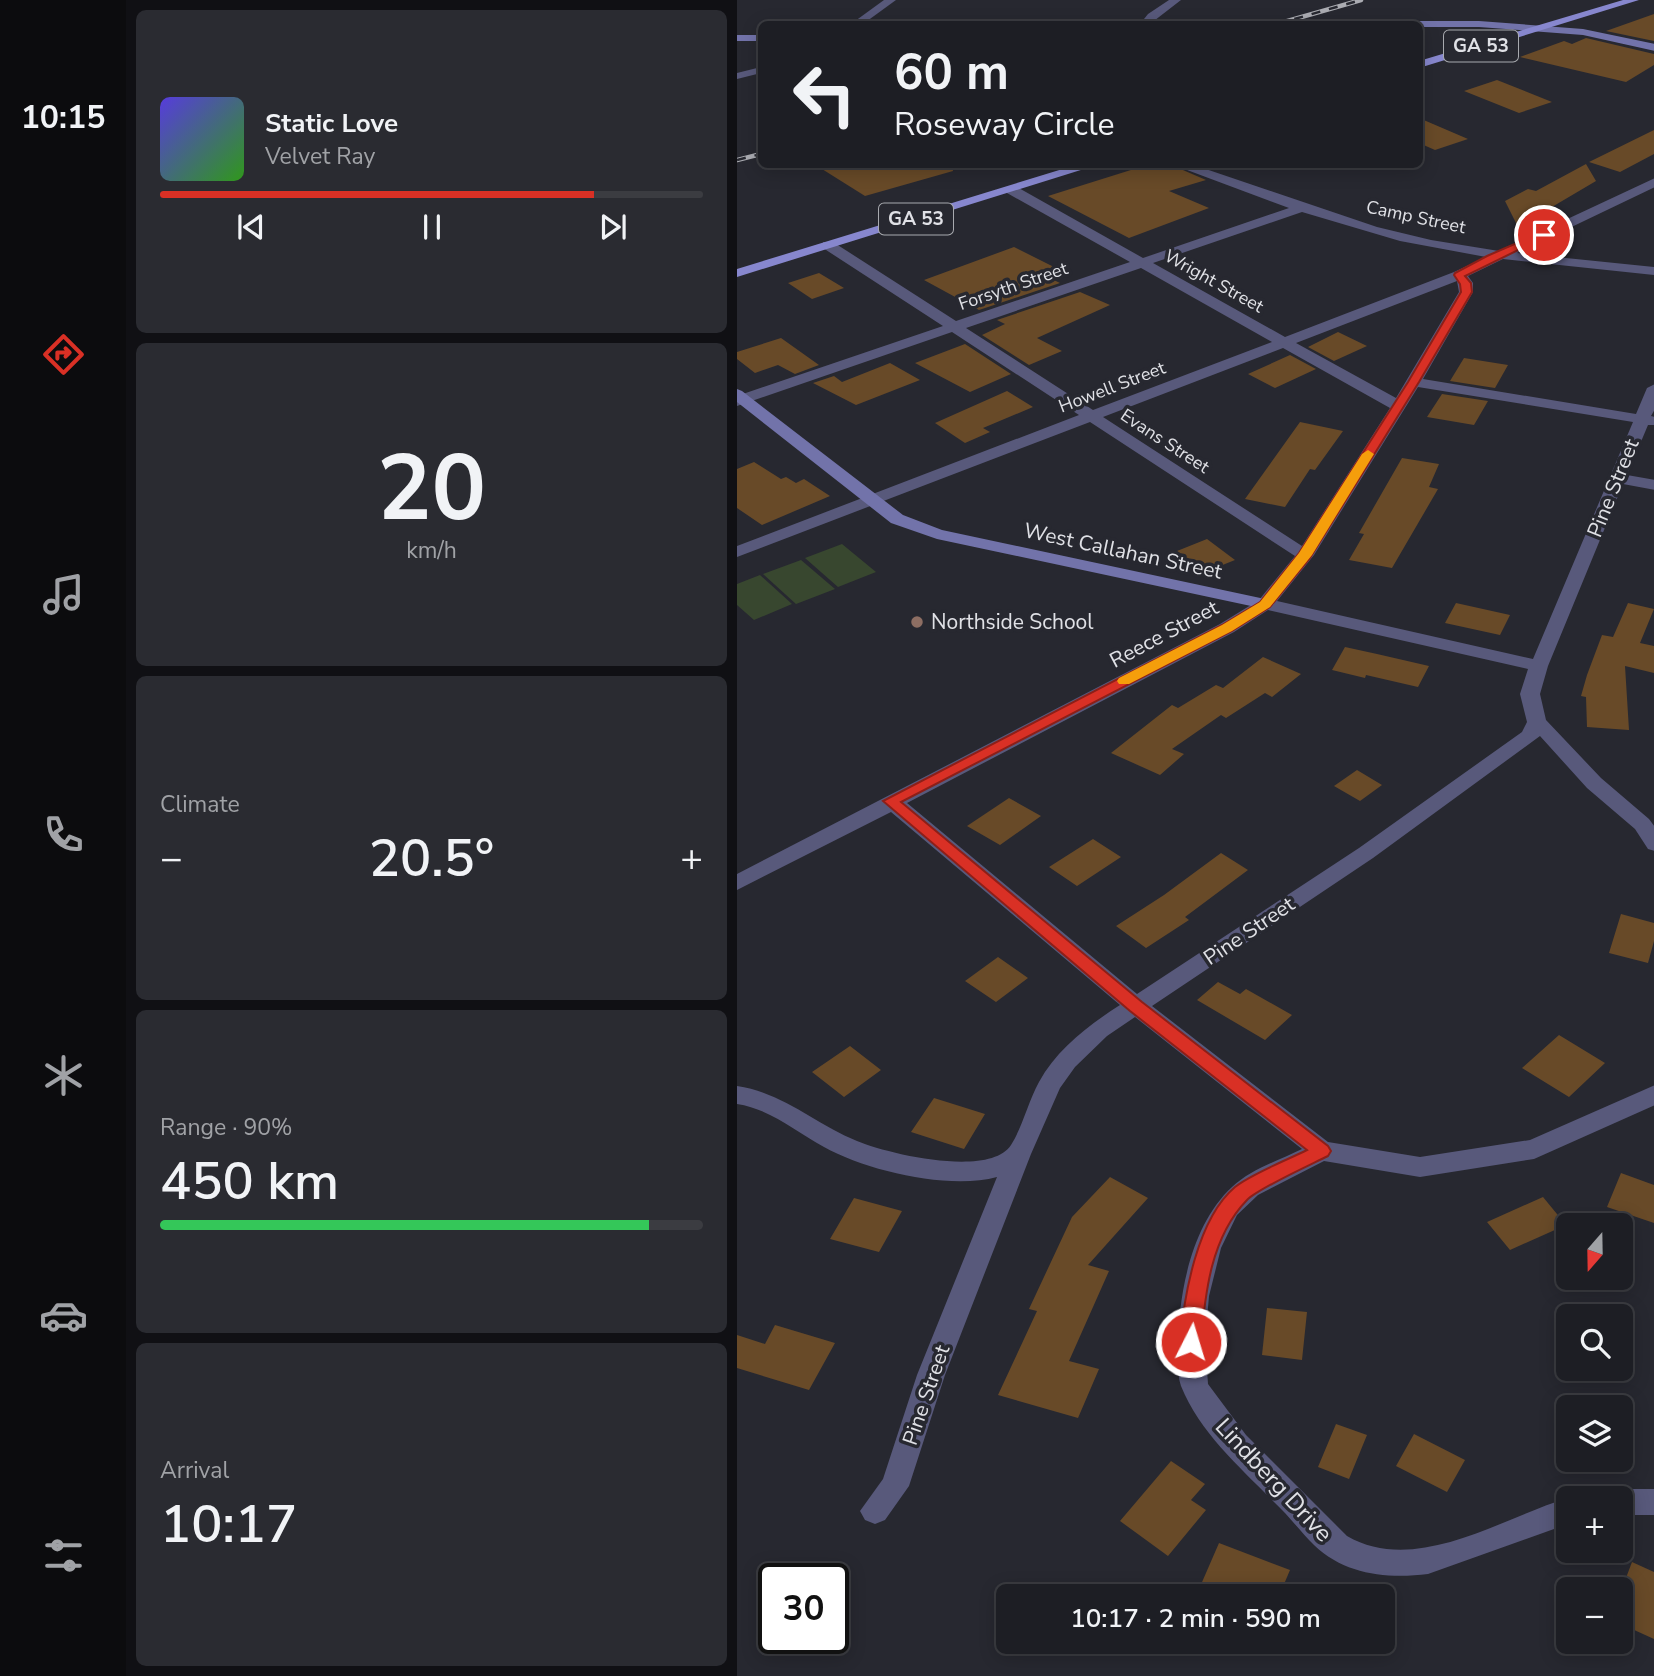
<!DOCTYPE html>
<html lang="en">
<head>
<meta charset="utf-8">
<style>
	:root { --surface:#1d1e24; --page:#2a2b31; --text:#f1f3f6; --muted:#a0a2a6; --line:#3b3c41; --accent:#d93025 }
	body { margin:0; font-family:"Nunito Sans",sans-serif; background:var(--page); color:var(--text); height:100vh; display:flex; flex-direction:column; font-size:26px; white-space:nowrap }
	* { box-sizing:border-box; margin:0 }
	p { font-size:23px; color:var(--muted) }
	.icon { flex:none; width:38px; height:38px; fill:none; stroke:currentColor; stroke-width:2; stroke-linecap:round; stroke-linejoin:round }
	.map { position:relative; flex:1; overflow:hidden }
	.drawer { display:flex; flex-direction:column; gap:10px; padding:10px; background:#101014; width:611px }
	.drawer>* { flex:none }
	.top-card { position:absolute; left:21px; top:21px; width:665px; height:147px; border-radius:10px; box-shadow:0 4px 18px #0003,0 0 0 2px var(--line); background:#1d1e24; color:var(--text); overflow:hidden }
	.needle { width:46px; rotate:200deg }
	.fabs { position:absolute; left:819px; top:1213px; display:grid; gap:14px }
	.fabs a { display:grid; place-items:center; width:77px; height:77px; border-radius:10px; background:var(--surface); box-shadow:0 4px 18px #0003,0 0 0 2px var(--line); font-size:35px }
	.speed { position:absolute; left:21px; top:1563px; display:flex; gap:14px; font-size:35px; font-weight:700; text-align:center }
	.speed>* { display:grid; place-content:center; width:91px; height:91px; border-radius:50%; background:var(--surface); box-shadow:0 4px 18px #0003,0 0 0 2px var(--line); line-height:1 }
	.speed .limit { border:4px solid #111; border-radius:10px; background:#fff; color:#111 }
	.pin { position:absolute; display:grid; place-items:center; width:60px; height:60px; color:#fff; margin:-30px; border:4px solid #fff; border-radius:50%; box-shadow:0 2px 7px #0007 }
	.me { position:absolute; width:77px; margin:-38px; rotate:5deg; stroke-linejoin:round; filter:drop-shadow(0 0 5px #0008) }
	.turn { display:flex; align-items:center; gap:24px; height:147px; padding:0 21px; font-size:32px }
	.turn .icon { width:91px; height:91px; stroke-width:2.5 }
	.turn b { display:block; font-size:49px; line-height:60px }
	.big { font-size:52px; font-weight:600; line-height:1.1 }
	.drawer .tile { flex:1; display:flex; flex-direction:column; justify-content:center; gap:10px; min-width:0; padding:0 24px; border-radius:10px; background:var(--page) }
	.drawer .dial { align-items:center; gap:0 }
	.dial b { font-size:91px; line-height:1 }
	.song { display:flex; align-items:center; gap:21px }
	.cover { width:84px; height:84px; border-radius:10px; background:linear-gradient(135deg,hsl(250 70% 55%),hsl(110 70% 35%)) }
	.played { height:7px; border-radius:4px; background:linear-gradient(90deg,var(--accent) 80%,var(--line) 80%) }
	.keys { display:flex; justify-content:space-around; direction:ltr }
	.heat { display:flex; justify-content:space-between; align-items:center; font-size:38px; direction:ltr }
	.charge { height:10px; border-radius:5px; background:linear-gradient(90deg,#34c759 90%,var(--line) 0) }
	.trip { position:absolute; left:259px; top:1584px; width:399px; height:70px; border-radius:10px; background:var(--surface); box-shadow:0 4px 18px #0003,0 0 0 2px var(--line); font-weight:600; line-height:70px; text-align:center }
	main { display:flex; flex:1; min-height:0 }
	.dock { display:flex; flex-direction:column; width:126px; justify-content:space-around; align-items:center; background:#0c0c0e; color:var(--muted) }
	.dock .icon { width:49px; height:49px }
	.dock .active { color:var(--accent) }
	.dock b { font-size:32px; color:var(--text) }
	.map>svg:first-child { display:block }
	.green { fill:#38472f }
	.building { fill:#684a28 }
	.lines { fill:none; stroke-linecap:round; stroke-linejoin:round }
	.street { fill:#58597b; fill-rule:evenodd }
	.secondary { fill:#7273aa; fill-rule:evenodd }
	.primary { fill:#8787ce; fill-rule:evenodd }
	.rail-casing { stroke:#abacb2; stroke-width:4.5 }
	.rail { stroke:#272830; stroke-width:2.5; stroke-dasharray:9; stroke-linecap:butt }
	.route { fill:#d93025; stroke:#8d1f18; stroke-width:2 }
	.slow { fill:#f59e0b }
	.education-dot { fill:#8d6e63; stroke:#272830; stroke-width:2.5 }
	.labels { text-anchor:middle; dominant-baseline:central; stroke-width:7; stroke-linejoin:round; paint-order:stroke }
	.far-street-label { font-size:18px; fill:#e0e1e6; stroke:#272830 }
	.shield { fill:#272830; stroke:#a8aaaf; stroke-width:2 }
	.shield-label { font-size:19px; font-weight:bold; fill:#e0e1e6 }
	.street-label { font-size:21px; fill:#e0e1e6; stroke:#272830 }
	.poi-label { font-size:21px; fill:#e0e1e6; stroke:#272830; text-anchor:start }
	.near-street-label { font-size:24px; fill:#e0e1e6; stroke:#272830 }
</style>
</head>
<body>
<main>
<nav class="dock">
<b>10:15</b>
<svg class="icon active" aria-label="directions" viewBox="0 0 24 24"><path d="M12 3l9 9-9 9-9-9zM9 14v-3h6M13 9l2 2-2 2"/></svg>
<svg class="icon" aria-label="music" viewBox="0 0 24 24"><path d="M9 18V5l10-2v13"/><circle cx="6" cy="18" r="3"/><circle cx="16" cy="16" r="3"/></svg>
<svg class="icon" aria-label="phone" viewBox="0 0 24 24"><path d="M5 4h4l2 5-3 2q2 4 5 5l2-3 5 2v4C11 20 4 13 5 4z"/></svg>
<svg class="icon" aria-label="climate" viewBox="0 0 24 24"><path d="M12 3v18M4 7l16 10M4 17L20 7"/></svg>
<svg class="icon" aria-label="car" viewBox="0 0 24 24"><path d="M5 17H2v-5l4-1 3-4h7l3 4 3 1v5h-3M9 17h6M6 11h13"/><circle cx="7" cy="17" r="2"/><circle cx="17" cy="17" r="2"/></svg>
<svg class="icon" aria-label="filters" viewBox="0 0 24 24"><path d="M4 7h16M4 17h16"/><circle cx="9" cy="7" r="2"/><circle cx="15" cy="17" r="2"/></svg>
</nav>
<section class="drawer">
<div class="tile">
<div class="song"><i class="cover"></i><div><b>Static Love</b><p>Velvet Ray</p></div></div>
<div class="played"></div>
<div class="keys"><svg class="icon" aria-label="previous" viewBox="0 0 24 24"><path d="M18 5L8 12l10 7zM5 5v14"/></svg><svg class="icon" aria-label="pause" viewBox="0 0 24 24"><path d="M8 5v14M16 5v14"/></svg><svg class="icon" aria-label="next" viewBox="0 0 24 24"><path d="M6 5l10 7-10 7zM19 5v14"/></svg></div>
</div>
<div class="tile dial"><b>20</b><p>km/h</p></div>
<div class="tile"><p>Climate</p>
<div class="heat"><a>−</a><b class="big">20.5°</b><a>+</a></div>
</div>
<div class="tile"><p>Range · 90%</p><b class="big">450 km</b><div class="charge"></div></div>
<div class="tile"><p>Arrival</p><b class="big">10:17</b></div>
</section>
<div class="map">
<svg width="918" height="1676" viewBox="0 0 918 1676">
	<rect width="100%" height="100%" fill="#272830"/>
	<path class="green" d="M105,544L139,572L101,587L68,558Z
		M64,560L98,589L59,604L26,574Z
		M23,575L55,604L17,620L0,605V584Z"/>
	<path class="building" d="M917,14V41L869,31Z
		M849,38L917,54V65L889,82L783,57L827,41L835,44Z
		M760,80L815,102L782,113L727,91Z
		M682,118L731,139L698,150L682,143Z
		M917,130V154L883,172L852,162Z
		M77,164H215L216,171L128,196Z
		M413,164H432L469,180L432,191L472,208L392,238L311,196Z
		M849,164L859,181L781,227L768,201L791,189L799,191Z
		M277,247L317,267L302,273L323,283L242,310L187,280Z
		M82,273L107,288L75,299L51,283Z
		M343,292L373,305L300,338L325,351L292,365L245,335L268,324L260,320Z
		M601,332L630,346L597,361L571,347Z
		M44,338L82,365L58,374L41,365L18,373L0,359V352Z
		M228,344L274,374L233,392L178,363Z
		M553,355L579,369L538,388L511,374Z
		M727,358L771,365L758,388L713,381Z
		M153,363L183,380L119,405L76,383L97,376L105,382Z
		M270,391L296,407L246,428L253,432L228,443L198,423Z
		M705,394L751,401L737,425L690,417Z
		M563,422L606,431L578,470L573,469L548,507L508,499Z
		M665,458L702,464L692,487L701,489L655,568L612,560L627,534L622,533Z
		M17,462L44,479L49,477L59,483L67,479L93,496L25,525L0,508V469Z
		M470,539L498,560L468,572L440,551Z
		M719,603L773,615L763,635L708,623Z
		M891,603L917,609L903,643L917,646V673L888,666L892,730L850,727L849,697L844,696L850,675L865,635L876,637Z
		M608,647L640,654L692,666L681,687L629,675L628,678L595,670Z
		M526,657L564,674L535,697L528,693L489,718L484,715L435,749L447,754L423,775L374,753L435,705L441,708L479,685L486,688Z
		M620,770L645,785L623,801L597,786Z
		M272,798L304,816L263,845L230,826Z
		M356,839L384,857L340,886L312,867Z
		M484,853L511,870L448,917L452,920L409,948L379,926L427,895Z
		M884,914L917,923V941L911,963L872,953Z
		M261,957L291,978L259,1002L228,981Z
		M481,982L503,994L509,989L555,1015L528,1040L460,1000Z
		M822,1035L868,1063L832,1097L785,1068Z
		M113,1046L144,1070L107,1097L75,1072Z
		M197,1098L248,1114L227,1149L174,1132Z
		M884,1173L917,1185V1223L870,1207Z
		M373,1177L411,1198L351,1265L372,1271L332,1361L362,1369L341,1418L261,1395L300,1311L292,1309L335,1217Z
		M806,1197L829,1225L773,1250L750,1222Z
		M117,1198L165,1211L142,1252L93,1239Z
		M530,1308L570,1312L565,1360L525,1355Z
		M38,1325L98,1343L72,1390L0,1368V1335L28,1344Z
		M599,1424L630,1435L612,1479L581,1467Z
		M677,1434L728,1460L710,1492L659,1466Z
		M434,1461L468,1484L454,1500L469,1510L431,1556L383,1521Z
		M482,1543L553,1570L542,1596H459Z
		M895,1562L917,1572V1639L884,1624V1591Z"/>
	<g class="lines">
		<path class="street" d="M147,0H159L126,24H114Z
			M432,0H444L413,24H403L411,14Z
			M24,67V73L0,79V73Z
			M434,164H454L640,227L694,240L762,251L918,178V187L780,253L918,267V275L766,259L731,276L736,283V292L686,379L899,414L910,388L918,384V409L914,416L918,417V425H911L890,475L918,480V490L886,484L811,666L803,694L809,720L864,778L912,819L918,827V851L911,849L898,829L850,788L803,736L636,858L415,1006L591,1142L683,1157L793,1140L918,1085V1105L797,1159L683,1177L587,1161L521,1195L500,1215L484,1248L472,1296L468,1342L471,1384L509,1435L610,1536C679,1576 764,1518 831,1498H832L831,1524L691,1574C651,1579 608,1575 577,1545C563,1531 551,1515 537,1502C503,1467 463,1433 444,1386C440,1375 441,1361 441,1350C441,1295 454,1225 495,1187C514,1169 543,1160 565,1149L398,1017L370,1036L338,1067L323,1088L294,1154L208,1375L172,1486L148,1520L138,1524L128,1520L123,1511L146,1479L180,1375L260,1177C212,1190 130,1171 87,1147C58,1131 33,1109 0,1104V1086C47,1093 78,1124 120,1141C151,1154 253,1178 274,1145C286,1126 291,1102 302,1082C320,1049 352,1025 383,1005L154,812L0,890V874L483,624L522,600L558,556L353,422L0,557V546L342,415L215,332L0,406V396L206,326L86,248V242H96L219,321L393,262L270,193V187H280L406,258L552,208ZM565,212L663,241L749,257L717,272L548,337L416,263ZM404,268L535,342L356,410L229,328ZM720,281L722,292L659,398L559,343ZM546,348L653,408L565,546L366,417ZM681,387L896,422L796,659L540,601L577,555ZM531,610L791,669L783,694L790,722L785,732L622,848L400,994L170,803L497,632Z
			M884,1489H918V1515H884V1498H871L874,1493Z"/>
		<path class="secondary" d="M675,21H742L846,29L918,44V51L846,35L742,27H682V24H670Z
			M0,35H24V41H0Z
			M0,389L5,391L166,515L205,530L528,599L537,604L528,609L200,539L154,523L0,402Z"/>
		<path class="primary" d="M886,0H902L682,68V61Z
			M342,164H363L0,277V269Z"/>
		<g class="rail-casing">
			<path id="rail" d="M540,24L624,0
				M0,160L24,154"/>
		</g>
		<use href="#rail" class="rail"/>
	</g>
	<path class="route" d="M803,233L812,235L728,276L734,283L735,292L682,382L573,558L533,607L495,631L164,802L405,1002L591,1146L594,1151L591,1156C573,1165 522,1188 510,1200C474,1237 468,1293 464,1342L461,1348L454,1350L446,1348L443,1342C447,1296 460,1219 498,1187C514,1174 550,1160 570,1150L393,1011L146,801L485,625L523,602L562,553L671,382L724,292L723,284L717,275L718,273L750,256Z"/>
	<path class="slow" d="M631,450L637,454L575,555L533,607L495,631L392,684H382L380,681L382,678L485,625L523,602L562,553L625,454Z"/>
	<circle class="education-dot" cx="180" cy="622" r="7"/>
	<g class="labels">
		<g class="far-street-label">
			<text transform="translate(679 217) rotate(12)">Camp Street</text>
			<text transform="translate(477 281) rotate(29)">Wright Street</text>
			<text transform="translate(276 286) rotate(-19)">Forsyth Street</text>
			<text transform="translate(375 387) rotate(-21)">Howell Street</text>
			<text transform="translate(428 441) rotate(33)">Evans Street</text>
		</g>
		<g class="shield">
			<rect x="707" y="30.5" width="74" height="31" rx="5"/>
			<rect x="142" y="203.5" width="74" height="31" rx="5"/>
		</g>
		<g class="shield-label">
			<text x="744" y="46">GA 53</text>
			<text x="179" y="219">GA 53</text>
		</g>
		<g class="street-label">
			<text transform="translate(876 488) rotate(-68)">Pine Street</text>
			<text transform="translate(386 551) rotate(12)">West Callahan Street</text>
			<text transform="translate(427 634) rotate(-28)">Reece Street</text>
			<text transform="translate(512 931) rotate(-34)">Pine Street</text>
			<text transform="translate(189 1395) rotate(-71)">Pine Street</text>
		</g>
		<g class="poi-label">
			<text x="194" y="622">Northside School</text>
		</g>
		<g class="near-street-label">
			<text transform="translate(537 1480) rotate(47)">Lindberg Drive</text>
		</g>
	</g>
</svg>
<div class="fabs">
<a><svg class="needle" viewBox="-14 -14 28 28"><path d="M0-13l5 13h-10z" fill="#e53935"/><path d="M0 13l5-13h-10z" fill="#a0a2a6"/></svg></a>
<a><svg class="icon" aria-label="search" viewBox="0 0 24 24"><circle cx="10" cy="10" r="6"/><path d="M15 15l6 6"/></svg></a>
<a><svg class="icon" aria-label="layers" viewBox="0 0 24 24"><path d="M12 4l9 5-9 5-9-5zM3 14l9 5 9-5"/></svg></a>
<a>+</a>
<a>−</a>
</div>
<div class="speed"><div class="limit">30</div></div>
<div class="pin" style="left:807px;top:235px;background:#d93025"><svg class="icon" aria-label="arrive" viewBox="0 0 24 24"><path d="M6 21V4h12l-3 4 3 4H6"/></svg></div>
<svg class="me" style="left:454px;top:1342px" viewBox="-20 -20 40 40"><circle r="17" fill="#d93025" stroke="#fff" stroke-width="3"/><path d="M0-11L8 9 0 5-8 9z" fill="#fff"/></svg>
<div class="trip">10:17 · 2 min · 590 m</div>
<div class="top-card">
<div class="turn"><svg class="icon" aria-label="left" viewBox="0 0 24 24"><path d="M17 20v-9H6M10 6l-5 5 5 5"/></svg><div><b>60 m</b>Roseway Circle</div></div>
</div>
</div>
</main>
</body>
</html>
